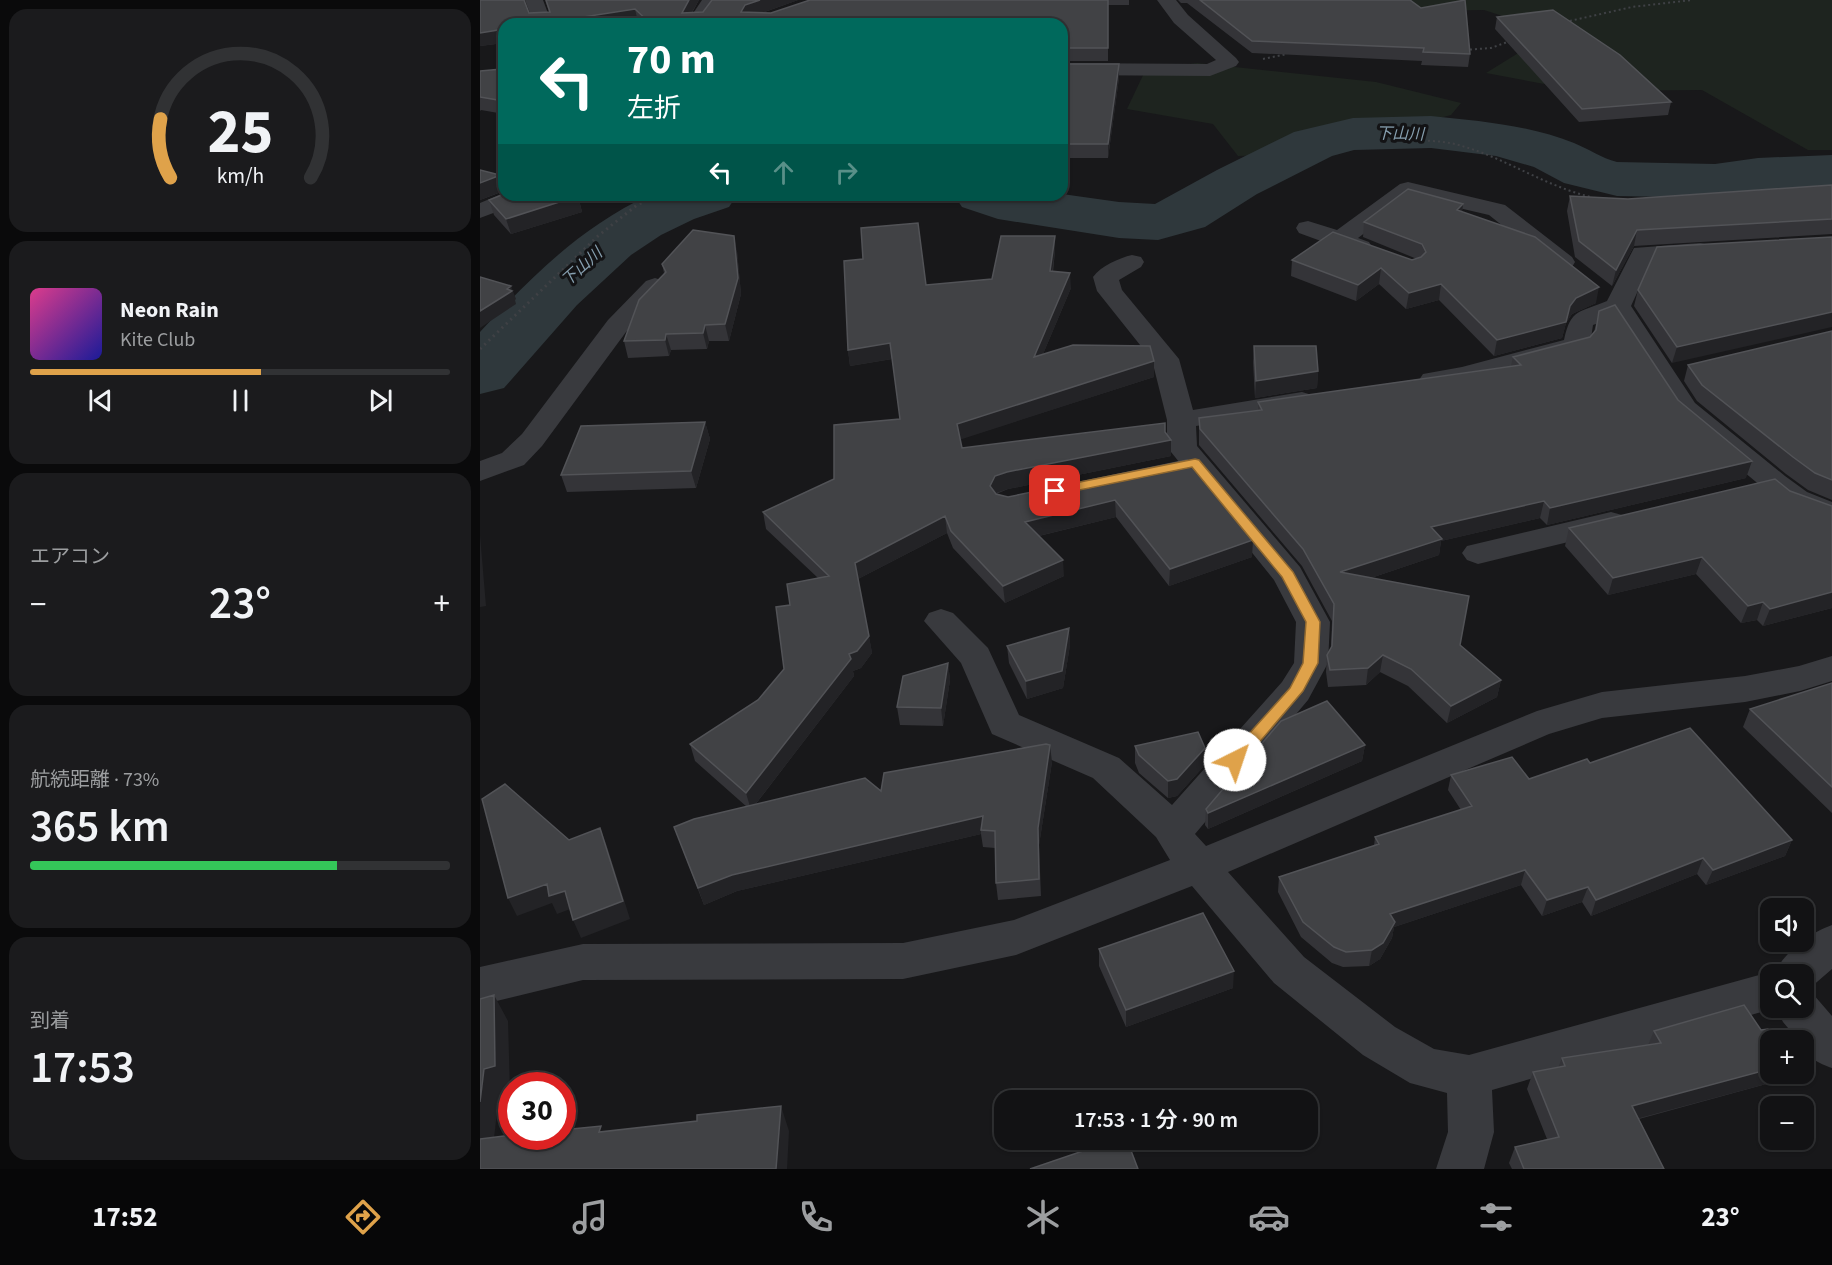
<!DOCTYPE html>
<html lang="ja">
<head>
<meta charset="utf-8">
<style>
	:root { --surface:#121214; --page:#1b1b1d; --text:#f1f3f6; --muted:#9c9ea0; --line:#313234; --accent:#dfa24a }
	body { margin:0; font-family:"Source Sans 3","Noto Sans JP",sans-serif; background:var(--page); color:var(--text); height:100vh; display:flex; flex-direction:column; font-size:22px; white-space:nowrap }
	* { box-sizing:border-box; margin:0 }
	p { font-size:20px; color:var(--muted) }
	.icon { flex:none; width:33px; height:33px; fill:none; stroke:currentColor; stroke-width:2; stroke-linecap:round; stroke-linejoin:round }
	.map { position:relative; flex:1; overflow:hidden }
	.side { display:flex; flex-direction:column; gap:9px; padding:9px; background:#0a0a0b; width:480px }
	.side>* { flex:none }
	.top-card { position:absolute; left:18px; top:18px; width:570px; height:183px; border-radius:18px; box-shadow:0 2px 4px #0004,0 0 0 2px var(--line); background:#00695c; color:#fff; overflow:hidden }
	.controls { position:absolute; left:1280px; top:898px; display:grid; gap:12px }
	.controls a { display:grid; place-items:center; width:54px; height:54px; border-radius:12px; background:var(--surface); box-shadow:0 2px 4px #0004,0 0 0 2px var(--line); font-size:30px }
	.speed { position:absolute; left:18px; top:1072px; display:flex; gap:12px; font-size:30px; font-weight:700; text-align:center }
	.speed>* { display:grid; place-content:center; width:78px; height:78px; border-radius:50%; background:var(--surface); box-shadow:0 2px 4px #0004,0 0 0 2px var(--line); line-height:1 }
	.speed .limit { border:9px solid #d22; background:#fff; color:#111 }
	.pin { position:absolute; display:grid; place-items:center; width:51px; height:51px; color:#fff; margin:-26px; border-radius:12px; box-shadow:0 3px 9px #0006 }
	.me { position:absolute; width:66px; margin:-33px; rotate:41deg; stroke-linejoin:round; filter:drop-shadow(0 0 4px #0008) }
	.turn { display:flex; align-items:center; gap:21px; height:126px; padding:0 30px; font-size:27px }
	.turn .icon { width:78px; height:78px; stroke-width:2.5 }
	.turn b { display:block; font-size:42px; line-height:51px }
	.lanes { display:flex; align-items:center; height:57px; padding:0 30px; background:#0003; justify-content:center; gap:30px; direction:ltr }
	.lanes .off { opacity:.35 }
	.big { font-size:45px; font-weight:600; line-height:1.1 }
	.side .tile { flex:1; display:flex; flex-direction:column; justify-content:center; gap:9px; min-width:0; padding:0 21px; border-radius:18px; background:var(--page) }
	.side .dial { align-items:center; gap:0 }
	.dial svg { height:156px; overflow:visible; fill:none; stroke:var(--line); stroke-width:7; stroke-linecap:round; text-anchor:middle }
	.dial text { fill:var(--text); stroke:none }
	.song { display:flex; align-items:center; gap:18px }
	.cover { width:72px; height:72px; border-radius:9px; background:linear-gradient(135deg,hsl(330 70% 55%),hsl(240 70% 35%)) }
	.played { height:6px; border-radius:3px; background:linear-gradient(90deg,var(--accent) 55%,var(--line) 55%) }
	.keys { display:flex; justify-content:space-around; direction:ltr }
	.heat { display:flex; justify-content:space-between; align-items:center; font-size:33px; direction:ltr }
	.charge { height:9px; border-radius:4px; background:linear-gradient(90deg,#34c759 73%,var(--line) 0) }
	.trip { position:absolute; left:514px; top:1090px; width:324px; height:60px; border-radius:18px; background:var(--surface); box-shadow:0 2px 4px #0004,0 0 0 2px var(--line); font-weight:600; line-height:60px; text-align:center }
	.dock { display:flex; height:96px; justify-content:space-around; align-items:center; background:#070708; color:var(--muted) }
	.dock .icon { width:42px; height:42px }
	.dock .on { color:var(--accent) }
	.dock b { font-size:27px; color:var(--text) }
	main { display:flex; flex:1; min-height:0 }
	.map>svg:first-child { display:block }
	.green { fill:#1e241f }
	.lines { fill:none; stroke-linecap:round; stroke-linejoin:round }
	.river { fill:#2f383c; fill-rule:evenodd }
	.path-far1 { stroke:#3f4145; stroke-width:2; stroke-dasharray:2 3; stroke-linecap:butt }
	.path { stroke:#3f4145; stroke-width:3; stroke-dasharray:2 4; stroke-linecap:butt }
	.minor { fill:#393a3e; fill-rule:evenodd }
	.wall { fill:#343438 }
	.shaded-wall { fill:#232326 }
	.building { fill:#414245; stroke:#525357; stroke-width:1.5 }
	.route { fill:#dfa24a; stroke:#916930; stroke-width:1.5 }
	.labels { text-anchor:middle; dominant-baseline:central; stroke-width:6; stroke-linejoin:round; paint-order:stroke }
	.far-water-label { font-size:16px; font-style:italic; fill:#869faf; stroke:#131315 }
</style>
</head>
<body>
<main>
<section class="side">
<div class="tile dial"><svg viewBox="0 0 100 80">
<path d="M14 69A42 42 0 1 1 86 69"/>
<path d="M14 69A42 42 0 0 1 9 39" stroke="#dfa24a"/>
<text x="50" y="56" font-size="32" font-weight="700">25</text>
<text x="50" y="72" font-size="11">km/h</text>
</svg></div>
<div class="tile">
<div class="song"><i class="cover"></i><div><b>Neon Rain</b><p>Kite Club</p></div></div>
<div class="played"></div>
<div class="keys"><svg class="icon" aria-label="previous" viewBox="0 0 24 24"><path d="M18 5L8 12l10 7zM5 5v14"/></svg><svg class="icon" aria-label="pause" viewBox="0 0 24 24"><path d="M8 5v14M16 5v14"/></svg><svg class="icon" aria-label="next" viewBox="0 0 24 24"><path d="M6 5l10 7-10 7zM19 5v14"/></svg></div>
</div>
<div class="tile"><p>エアコン</p>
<div class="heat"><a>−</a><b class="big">23°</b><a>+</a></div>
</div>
<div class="tile"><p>航続距離 · 73%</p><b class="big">365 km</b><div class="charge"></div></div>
<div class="tile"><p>到着</p><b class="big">17:53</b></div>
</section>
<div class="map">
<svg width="1352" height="1169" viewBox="0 0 1352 1169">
	<rect width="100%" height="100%" fill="#18181a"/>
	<path class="green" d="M833,0H1352V150H1328L1222,90L1102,91L1006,73L1072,32L1004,10L802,13Z
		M717,63L896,82L981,103L971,115C899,134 833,155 758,156L733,124L647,109L665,71Z"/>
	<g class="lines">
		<path class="river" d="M951,116C999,121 1049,125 1094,143C1109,149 1121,158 1137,162L1235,164L1278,158L1352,155V189L1278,192L1235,198L1137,196L1084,183L1054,167L1016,156L951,148L874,150L852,156L777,194L725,227L678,240L639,238L518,219L482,207L474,195L582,194L639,202L675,204L737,170L814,132L873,118Z
			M169,195H257L249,207L214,219L181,235L151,255L97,305L24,388L0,394V332C52,276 100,228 169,195Z"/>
		<path class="path-far1" d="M1085,22L1152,7L1212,0
			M985,50L1011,48L1030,41
			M783,59L807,54
			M913,140C936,141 960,139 982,146C1027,159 1065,186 1111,197
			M171,198L177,195"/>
		<path class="path" d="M0,349L118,236L157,205L174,197"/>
		<path class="minor" d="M45,0H63L72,24H54Z
			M222,0H240L224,24H206Z
			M677,0H696L708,15L756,58L759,62L756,66L730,76L582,75V63L727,64L736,60L694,23Z
			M928,182L1025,205L1092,257L1095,262L1092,267L1083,269L1074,267L1009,215L932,197L878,238L889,242L892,247L889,252L880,254L871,252L819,233L816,228L819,223L828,221L857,230L920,184Z
			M24,193V195H52L48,200L0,218V203Z
			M1220,243L1229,245L1232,250L1229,255L1172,260L1151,306L1215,403L1305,476L1327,492L1352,502V524L1305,506L1195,415L1132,318L1113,325L1110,345L1106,351C1071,360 973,393 943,386L939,380L943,374L982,367L1084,340C1091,308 1099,313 1127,301L1154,248Z
			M652,255L661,257L664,262L661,267L639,280L642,290L699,359L713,410L822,392L832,395L836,401L832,407L822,410L716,426L717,446L820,567L850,622L848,663L828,700L715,834L726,846L1057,711L1122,692L1265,676L1319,666L1352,656V681L1320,691L1265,702L1122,718L1069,734L748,872L824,957L915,1027L954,1049L989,1055L1290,972L1294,974C1304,952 1330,933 1352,925V969L1330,988L1323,991L1333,994L1352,1016V1068C1340,1064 1323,1056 1323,1041H1319L1303,1022L1296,1008H1323V975H1290V1008H1295L1012,1090L1014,1132L1004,1169H956L968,1132L967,1093L930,1083L883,1055L794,983L712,886L536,955L423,979L103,980L0,1005V967L103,944L423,943L534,920L690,860L676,837L613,778L512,734L481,663L444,621L449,613L461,609L473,613L508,648L539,715L639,758L692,805L802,682L814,663L816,622L794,580L687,447V420L672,360L617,291L613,277C621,266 639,258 652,255Z
			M175,278L184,281L188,286L146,332L62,446L44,465L0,481V461L22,453L42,434L128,320L166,281Z
			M1131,512L1142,515L1147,522L1142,529L998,564L987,560L982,553L987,546Z"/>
	</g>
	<path class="wall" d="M0,0L49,13L69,12L65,0H219L212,13L223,12L232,0H318L282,13H291L330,0H649V5H628V61H582V24H160L158,22L145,24H24V43L0,46Z
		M698,0H930L990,54L988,67L941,65L942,61L772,53L707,3H701Z
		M1017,17L1191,102L1188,115L1099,122L1015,29Z
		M24,58V114L1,110L0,111V71L22,69Z
		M582,64H639V78L628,158H582Z
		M0,170L24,176V191L0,200Z
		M1352,185V234L1154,246L1132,286L1095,257L1087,211L1090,196L1148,199Z
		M98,196L102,212L31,234L14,215L9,200Z
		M983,204L982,212L1116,303L1092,314L1086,323L1082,338L1014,356L959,300L926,309L899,284L876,301L811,276L812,260H932L937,259L883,237L884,222Z
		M575,236V251L573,272L591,288L563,354L674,377L480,439L482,448L685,432L691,440V456L528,489L516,494L528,497L707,460L772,557L689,586L636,517L559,536L584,576L525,603L473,548L467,533L378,579L392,653L381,668L373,671L374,676L275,805L401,791L572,762L559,845L561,896L518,900L516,883L515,848L503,847L501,834L257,891L224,905L194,827L267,807L215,761L210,744L278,700L304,669L310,605L338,578L286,529L283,512L354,479L420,419L412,359L370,366L368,350L446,285L512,279Z
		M1352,237L1192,363L1154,306L1158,290Z
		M257,251L261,294L249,341H229L227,349L191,350L189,356L148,358L144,341L184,273L182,264Z
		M1119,311L1266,478L1067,525L1060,518L961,541L959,555L891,578L980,645L1021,680L1017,697L967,723L928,686L900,672L886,685L848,687L846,672L847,655L851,649L852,621L822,566L719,445V418L778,411V402L1031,366L1033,357L1110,337L1114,332Z
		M1352,331V500L1328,490L1306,474L1217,401L1204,381L1208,365Z
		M774,346L838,371L837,388L775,398L773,362Z
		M225,422L230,439L216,488L87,492L81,475Z
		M1310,491L1352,506V608L1283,626L1277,620L1261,623L1216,574L1128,595L1085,546L1089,528Z
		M589,628L590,645L583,688L547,699L529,663L527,646Z
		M468,663L470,680L463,726L420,725L417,707Z
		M1352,683V813L1263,727L1270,709Z
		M885,745L882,761L728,829L725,825L726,809Z
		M655,746L724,766L697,796L688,798L659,773L655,763Z
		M1110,763L1312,840L1305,856L1226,885L1217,874L1111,916L1102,902L1062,916L1041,885L914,927L912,938L900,959L889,966L863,967L852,963L821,937L798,892L799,877L894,846L895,837L981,810L968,790L971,775L1049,779Z
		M619,949L753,988L646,1027L619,966Z
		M1174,1031L1290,1074H1304L1301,1080L1159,1119L1184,1169H1032L1029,1163L1035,1147L1067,1139L1047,1089L1053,1072L1078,1068L1082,1058L1168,1045Z"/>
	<path class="shaded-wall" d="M209,0H219L205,24L202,13Z
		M280,0H318L267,18L261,12L265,5Z
		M155,9L158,22L145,24H58Z
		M24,29V43L0,46V33Z
		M639,64V78L628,158V144Z
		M18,176L23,191L0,200V183Z
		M98,196L102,212L31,234L26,219Z
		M983,204L981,219L977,210Z
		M1157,230L1154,246L1132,286L1136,270Z
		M254,236L257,251L261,294L249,341L245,324Z
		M575,236V251L570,287V271Z
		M901,268L899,284L876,301L878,285Z
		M590,273L591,288L555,373L554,357Z
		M961,284L959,300L926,309L929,293Z
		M31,286L36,299L35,300L36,304L0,328V311Z
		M1119,287L1116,303L1092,314L1086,323L1082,338L1014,356L1017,340L1090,306L1096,298Z
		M1352,312V327L1192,363L1197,347Z
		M225,325L229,341L227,349L223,333Z
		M186,334L191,350L189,356L185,340Z
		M410,343L412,359L370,366L368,350Z
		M674,361V377L479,440L477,424Z
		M838,371L837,388L775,398L776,381Z
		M225,422L230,439L216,488L211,471Z
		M691,440V456L528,489L516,493L512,502L510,486L515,476L527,472Z
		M1272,461L1266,478L1067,525L1070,508Z
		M635,500L636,517L546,539L545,522Z
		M1064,501L1060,518L961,541L959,555L858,589L860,572L951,527Z
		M465,516L467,533L378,579L375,563Z
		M0,535L6,606L0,607Z
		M773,540L772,557L689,586L690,569Z
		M1222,557L1216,574L1128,595L1133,578Z
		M583,560L584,576L525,603L523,586Z
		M1352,592V608L1283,626L1290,609Z
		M1283,602L1277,620L1261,623L1268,606Z
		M589,628L590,645L583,688L547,699L546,681Z
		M389,636L392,653L381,668L373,671L374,676L271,810L266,793L369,654Z
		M903,655L900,672L886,685L888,668Z
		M468,663L470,680L463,726L461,708Z
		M1021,680L1017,697L967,723L971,706Z
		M570,745L572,762L559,845L561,896L558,828Z
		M885,745L882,761L728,829V813Z
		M725,748L724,766L697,796L688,798V781Z
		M503,816L501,830V834L257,891L224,905L218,888L252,875Z
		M120,828L127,846L150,919L101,938L93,920Z
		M1312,840L1305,856L1226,885L1233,870Z
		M1223,858L1217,874L1111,916L1116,900Z
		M1045,870L1041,885L914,927L912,938L900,959L889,966L892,950L910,914Z
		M67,884L85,891L93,908L77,914L72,903L37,916L28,898Z
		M1108,887L1102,902L1062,916L1067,900Z
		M754,971L753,988L646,1027V1010Z
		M14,995L28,1021L30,1092L19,1095L11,1164L0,1147V1102Z
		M1290,1069V1074H1304L1301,1080L1145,1122L1152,1106Z
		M301,1106L309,1131L307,1169H296Z"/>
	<path class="building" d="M0,0H44L49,13L70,12L66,0H209L202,13L223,12L232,0H280L265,5L261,12L291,13L330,0H628V48H582V24H171L155,9L58,24H24V29L0,33Z
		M720,0H930L941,8L985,0L990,54L943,52L944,48L772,41Z
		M1073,10L1140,55L1191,102L1102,109L1017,17Z
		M21,53L24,58V101L0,97V71L22,69Z
		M582,64H639L628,144H582Z
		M0,170L24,176V177L18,176L0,183Z
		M1352,185V219L1157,230L1136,270L1099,241L1090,196L1148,199Z
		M928,189L983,204L977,210L1055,237L1119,287L1096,298L1090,306L1086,322L1017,340L961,284L929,293L901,268L878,285L812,260L853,232L932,260L941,257L946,252L942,244L884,222Z
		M24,194L92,195L98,196L26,219L9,200Z
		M438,223L446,285L512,279L521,236H575L570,271L590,273L554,357L593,345L670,346L674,361L477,424L482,448L685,423V432L691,440L527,472L515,476L510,486L516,494L528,497L707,460L773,540L690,569L635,500L545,522L583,560L523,586L471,531L465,516L375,563L389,636L377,651L369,654L371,659L266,793L210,744L278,700L304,669L296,607L310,605L307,584L349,576L283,512L354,479V425L420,419L410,343L368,350L364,261L383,259L381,228Z
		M213,230L254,236L258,278L245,324L225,325L223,333L186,334L185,340L144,341L159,300L186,272L182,264Z
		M1352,237V312L1197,347L1158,290L1177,247Z
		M0,277L31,286L27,289L32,291L0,311Z
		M1135,305L1198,400L1272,461L1070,508L1064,501L951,527L962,539L860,572L989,596L980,645L1021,680L971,706L931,669L903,655L888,668L850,670L847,655L852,646L854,604L823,549L720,429L719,418L782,410L778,402L1041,365L1033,357L1110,337L1116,330L1119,311Z
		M1352,331V480L1335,473L1313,457L1222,385L1208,365Z
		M774,346H836L838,371L776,381Z
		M225,422L211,471L81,475L101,426Z
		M1295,479L1310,491L1352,506V592L1290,609L1283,602L1268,606L1222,557L1133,578L1089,528Z
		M589,628L582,671L546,681L527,646Z
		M468,663L461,708L417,707L423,676Z
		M1352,683V787L1270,709Z
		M847,701L885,745L728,813L726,809L801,721Z
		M1210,728L1312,840L1233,870L1223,858L1116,900L1108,887L1067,900L1045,870L910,914L915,922L903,943L892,950L866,952L854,947L823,922L799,877L899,844L895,837L992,806L971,775L1032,757L1049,779L1107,759L1110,763Z
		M718,732L725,748L697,779L688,781L659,755L655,746Z
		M566,744L570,745L558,828L559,879L516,883L515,831L501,830L503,816L252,875L218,888L194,827L214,819L385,778L401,791L404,773Z
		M25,784L89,840L120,828L143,901L93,920L85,891L69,896L67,884L28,898L2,799Z
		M723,913L754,971L646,1010L619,949Z
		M14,995L15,1066L4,1069L0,1102V999Z
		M1264,1005L1281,1030L1288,1029L1296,1041H1290V1069L1152,1106L1184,1169H1044L1035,1147L1079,1137L1053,1072L1085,1066L1082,1058L1181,1043L1174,1031Z
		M301,1106L296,1169H0V1139L32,1135V1137H82V1130L121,1126L119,1132L217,1121V1115Z
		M635,1140H647L658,1169H550Z"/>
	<path class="route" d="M715,459L719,460L813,572L840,622L838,663L823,691L760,765H749L747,760L749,756L810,688L823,663L826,622L802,577L712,467L575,495L569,491L575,487Z"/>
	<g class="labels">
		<g class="far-water-label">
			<text transform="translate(920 134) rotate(1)">下山川</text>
			<text transform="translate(102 267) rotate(-42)">下山川</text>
		</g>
	</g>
</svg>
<div class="controls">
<a><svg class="icon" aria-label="sound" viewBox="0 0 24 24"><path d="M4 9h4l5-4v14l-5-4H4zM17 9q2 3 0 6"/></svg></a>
<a><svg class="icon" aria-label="search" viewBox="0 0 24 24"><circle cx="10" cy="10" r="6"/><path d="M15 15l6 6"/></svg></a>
<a>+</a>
<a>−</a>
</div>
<div class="speed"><div class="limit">30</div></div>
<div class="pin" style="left:575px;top:491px;background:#d93025"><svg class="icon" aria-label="arrive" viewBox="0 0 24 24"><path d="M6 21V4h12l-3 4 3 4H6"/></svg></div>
<svg class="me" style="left:755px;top:760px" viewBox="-20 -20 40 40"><circle r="19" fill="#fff"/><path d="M0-13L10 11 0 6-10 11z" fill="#dfa24a"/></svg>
<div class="trip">17:53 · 1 分 · 90 m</div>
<div class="top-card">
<div class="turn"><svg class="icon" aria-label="left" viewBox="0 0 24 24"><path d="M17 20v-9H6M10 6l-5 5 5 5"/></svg><div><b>70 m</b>左折</div></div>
<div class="lanes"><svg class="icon" aria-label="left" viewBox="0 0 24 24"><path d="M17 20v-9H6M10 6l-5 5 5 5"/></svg><svg class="icon off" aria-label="ahead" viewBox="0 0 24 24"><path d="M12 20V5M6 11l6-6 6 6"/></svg><svg class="icon off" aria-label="right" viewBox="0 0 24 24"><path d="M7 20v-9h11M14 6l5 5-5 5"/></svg></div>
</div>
</div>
</main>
<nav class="dock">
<b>17:52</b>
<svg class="icon on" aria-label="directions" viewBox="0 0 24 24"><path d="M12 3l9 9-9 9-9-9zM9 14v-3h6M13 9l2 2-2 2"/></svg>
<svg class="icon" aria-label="music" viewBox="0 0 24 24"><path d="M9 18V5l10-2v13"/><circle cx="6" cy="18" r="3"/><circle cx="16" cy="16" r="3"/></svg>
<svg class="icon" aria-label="phone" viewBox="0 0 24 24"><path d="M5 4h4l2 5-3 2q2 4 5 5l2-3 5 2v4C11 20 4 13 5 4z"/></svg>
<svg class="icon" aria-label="climate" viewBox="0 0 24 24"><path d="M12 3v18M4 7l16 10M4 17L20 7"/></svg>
<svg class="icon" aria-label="car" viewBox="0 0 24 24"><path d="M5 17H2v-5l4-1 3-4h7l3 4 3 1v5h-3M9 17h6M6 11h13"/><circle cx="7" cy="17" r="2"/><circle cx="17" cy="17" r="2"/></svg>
<svg class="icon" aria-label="filters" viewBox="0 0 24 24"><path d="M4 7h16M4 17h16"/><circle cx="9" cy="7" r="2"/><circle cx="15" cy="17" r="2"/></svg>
<b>23°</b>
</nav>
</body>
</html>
